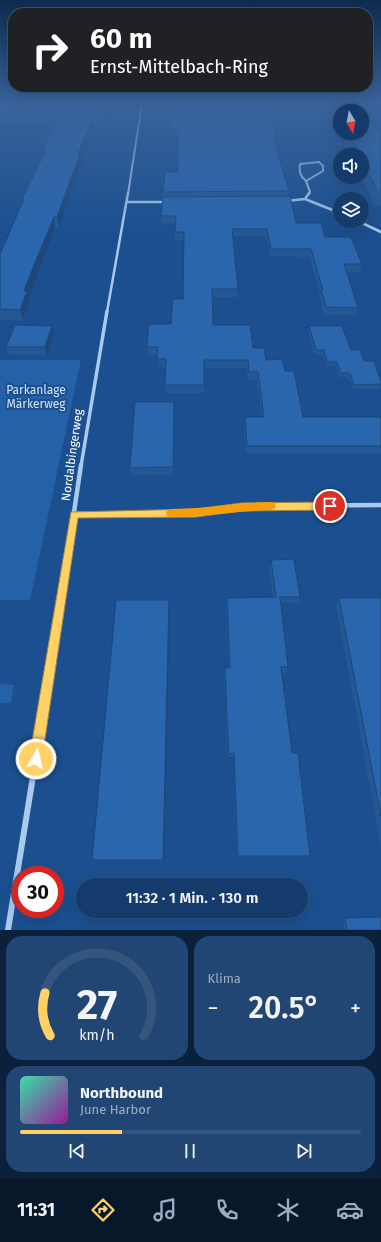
<!DOCTYPE html>
<html lang="de">
<head>
<meta charset="utf-8">
<style>
	:root { --surface:#143b6b; --page:#214673; --text:#f1f3f6; --muted:#9dadc1; --line:#33557e; --accent:#ffd166 }
	body { margin:0; font-family:"Fira Sans",sans-serif; background:var(--page); color:var(--text); height:100vh; display:flex; flex-direction:column; font-size:15px; white-space:nowrap }
	* { box-sizing:border-box; margin:0 }
	p { font-size:13px; color:var(--muted) }
	.icon { flex:none; width:22px; height:22px; fill:none; stroke:currentColor; stroke-width:2; stroke-linecap:round; stroke-linejoin:round }
	.map { position:relative; height:930px; overflow:hidden }
	.side { display:flex; flex-direction:column; gap:6px; padding:6px; background:#0b203b; flex:1 }
	.side>* { flex:none }
	.hud { position:absolute; left:8px; top:8px; width:365px; height:84px; border-radius:16px; box-shadow:0 4px 16px #0002,0 0 0 1px var(--line); background:#202124; color:#fff; overflow:hidden }
	.needle { width:26px; rotate:170deg }
	.buttons { position:absolute; left:333px; top:104px; display:grid; gap:8px }
	.buttons a { display:grid; place-items:center; width:36px; height:36px; border-radius:50%; background:var(--surface); box-shadow:0 4px 16px #0002,0 0 0 1px var(--line); font-size:20px }
	.speed { position:absolute; left:12px; top:866px; display:flex; gap:8px; font-size:20px; font-weight:700; text-align:center }
	.speed>* { display:grid; place-content:center; width:52px; height:52px; border-radius:50%; background:var(--surface); box-shadow:0 4px 16px #0002,0 0 0 1px var(--line); line-height:1 }
	.speed .limit { border:6px solid #d22; background:#fff; color:#111 }
	.pin { position:absolute; display:grid; place-items:center; width:34px; height:34px; color:#fff; margin:-17px; border:2px solid #fff; border-radius:50%; box-shadow:0 1px 4px #0007 }
	.me { position:absolute; width:44px; margin:-22px; rotate:9deg; stroke-linejoin:round; filter:drop-shadow(0 0 3px #0008) }
	.turn { display:flex; align-items:center; gap:14px; height:84px; padding:0 16px; font-size:18px }
	.turn .icon { width:52px; height:52px; stroke-width:2.5 }
	.turn b { display:block; font-size:28px; line-height:34px }
	.big { font-size:30px; font-weight:600; line-height:1.1 }
	.side .widget { flex:1; display:flex; flex-direction:column; justify-content:center; gap:6px; min-width:0; padding:0 14px; border-radius:16px; background:var(--page) }
	.side .dial { align-items:center; gap:0 }
	.dial svg { height:104px; overflow:visible; fill:none; stroke:var(--line); stroke-width:7; stroke-linecap:round; text-anchor:middle }
	.dial text { fill:var(--text); stroke:none }
	.song { display:flex; align-items:center; gap:12px }
	.cover { width:48px; height:48px; border-radius:6px; background:linear-gradient(135deg,hsl(160 70% 55%),hsl(300 70% 35%)) }
	.played { height:4px; border-radius:2px; background:linear-gradient(90deg,var(--accent) 30%,var(--line) 30%) }
	.keys { display:flex; justify-content:space-around; direction:ltr }
	.heat { display:flex; justify-content:space-between; align-items:center; font-size:22px; direction:ltr }
	.side .tiles { flex:1; display:grid; gap:6px; grid-template-columns:1fr 1fr }
	.widget:last-child { grid-column:span 2 }
	.trip { position:absolute; left:76px; top:878px; width:232px; height:40px; border-radius:20px; background:var(--surface); box-shadow:0 4px 16px #0002,0 0 0 1px var(--line); font-weight:600; line-height:40px; text-align:center }
	.tab-bar { display:flex; height:64px; justify-content:space-around; align-items:center; background:#08182b; color:var(--muted) }
	.tab-bar .icon { width:28px; height:28px }
	.tab-bar .current { color:var(--accent) }
	.tab-bar b { font-size:18px; color:var(--text) }
	.map>svg:first-child { display:block }
	.green { fill:#2461a8 }
	.lines { fill:none; stroke-linecap:round; stroke-linejoin:round }
	.street-far4 { stroke:#a9c9ee; stroke-width:2 }
	.street-far3 { stroke:#a9c9ee; stroke-width:2.5 }
	.street-far2 { stroke:#a9c9ee; stroke-width:3.5 }
	.street-far1 { stroke:#a9c9ee; stroke-width:4.5 }
	.street { stroke:#a9c9ee; stroke-width:6 }
	.wall { fill:#245895 }
	.shaded-wall { fill:#1d4779 }
	.building { fill:#2a66ad; stroke:#1d4779 }
	.route { fill:#ffd166; stroke:#a68842 }
	.slow { fill:#f59e0b }
	.labels { text-anchor:middle; dominant-baseline:central; stroke-width:4; stroke-linejoin:round; paint-order:stroke }
	.park-label { font-size:12px; fill:#cfe3fa; stroke:#1b4f8f }
	.street-label { font-size:12px; fill:#fff; stroke:#1b4f8f }
</style>
</head>
<body>
<div class="map">
<svg width="381" height="930" viewBox="0 0 381 930">
	<rect width="100%" height="100%" fill="#1b4f8f"/>
	<path class="green" d="M306,103H381V149L362,125V111H340V116Z
		M0,360H81L30,600H0Z
		M0,684L14,685L11,703H0Z"/>
	<g class="lines">
		<path class="street-far4" d="M319,162L323,166V171L306,181C300,176 299,172 300,164Z
			M306,181L310,192L309,194
			M128,194L142,103"/>
		<path class="street-far3" d="M305,199L340,213
			M286,201L305,199L309,193
			M127,202H167
			M358,221L381,232
			M107,312L128,193"/>
		<path class="street-far2" d="M81,466L107,311"/>
		<path class="street-far1" d="M74,514L196,513L252,506L381,505
			M51,667L81,465"/>
		<path class="street" d="M8,930L51,666"/>
	</g>
	<path class="wall" d="M0,103H113L105,128H93L81,159L82,163L59,227H55L36,275L29,297L30,301L23,320H0V254L23,201L22,199L43,156L42,150L54,125H0Z
		M157,103L276,137L275,144L289,191L288,196L296,223L325,237L362,264L360,272H347L358,308L355,315H324L320,298V294L309,257L270,256L267,236H233L238,289L237,297H213V325L253,348L266,360L285,371L303,417H381V454L246,453L244,425L245,417H262L257,380H248L247,368H204V393H166L165,385L166,367H158V355H148L147,347L171,324L183,299L184,240H175V224H162L161,216L163,197V192L178,172V135H171V127H165V109L158,110Z
		M334,103L340,111V132L332,115Z
		M340,133L381,134V205H374L361,177H362V155H351Z
		M52,326L54,334L47,355H9L6,347Z
		M309,326L351,350L364,361L381,382L380,389H353L349,377H339L336,366H326L323,355H315L308,331Z
		M174,410L173,475H131L130,468Z
		M271,560L300,597L298,603H281L288,667L286,673L281,672L292,753L310,856L307,857H237L233,757L228,758L226,725L224,673L225,667L229,668L226,604L227,598L273,597L269,567Z
		M339,598H381V846L336,605Z
		M170,606L164,861H95L92,860Z
		M381,917V930H344L343,918Z"/>
	<path class="shaded-wall" d="M110,103H113L105,128L104,119Z
		M160,103H166V109L158,110L157,104Z
		M92,119L93,128L81,159L82,163L59,227L57,217L78,154Z
		M54,217L55,227L29,297L30,301L23,320L20,310L24,291L34,265Z
		M52,326L54,334L47,355L45,347Z
		M169,600L170,606L164,861L163,860Z"/>
	<path class="building" d="M0,103H110L104,119H92L78,154H80L57,217H54L34,265L24,291H27L20,310L0,309V254L24,199H22L46,150H42L59,117L0,116Z
		M166,103H266L276,137H273L289,191L163,192L165,172H178V128H171L172,120H165Z
		M334,103L355,111H340V116Z
		M362,113L370,117L381,134V142H380L381,145V192H378L362,160V155H359L349,133H362Z
		M290,196L296,223H321L325,237H351L362,264H344L358,308L326,307L321,290H323L311,249H271L267,229H232L238,289H212L213,325H250L253,348H264L266,360L282,359L285,371H294L303,417H381V446H247L245,417H264L258,372H249L248,360H204V385H165L166,359H157L158,347H147L149,324H171L173,299H183L184,232H175L176,216H161L163,197Z
		M15,325L52,326L45,347H6Z
		M309,326H342L351,350H360L364,361H374L381,382V384L354,385L350,373H341L337,362H327L324,350H316Z
		M135,402H174L173,467L130,468Z
		M294,559L300,597H280L288,667H281L292,753H298L310,856H238L234,753L229,754L227,720L225,667L230,668L227,598L276,597L271,560Z
		M339,598H381V816Z
		M116,600H169L163,860H92Z
		M381,917V930H347L345,918Z"/>
	<linearGradient id="sky" x2="0" y2="1"><stop stop-color="#0f2b4f"/><stop offset="0.44" stop-color="#39639b"/><stop offset="1" stop-color="#39639b" stop-opacity="0"/></linearGradient>
	<rect width="381" height="233" fill="url(#sky)"/>
	<path class="route" d="M330,502L333,503L334,506L333,509L330,510L241,511L196,517L78,518L42,759L41,763L36,765L31,763L29,759L71,512L196,509L241,503Z"/>
	<path class="slow" d="M271,502L274,503L276,506L274,509L271,510C237,511 204,517 171,517L167,516L166,513L167,511L171,509C204,509 237,503 271,502Z"/>
	<g class="labels">
		<g class="park-label">
			<text x="36" y="390">Parkanlage<tspan x="36" dy="14">Märkerweg</tspan></text>
		</g>
		<g class="street-label">
			<text transform="translate(72 455) rotate(-82)">Nordalbingerweg</text>
		</g>
	</g>
</svg>
<div class="buttons">
<a><svg class="needle" viewBox="-14 -14 28 28"><path d="M0-13l5 13h-10z" fill="#e53935"/><path d="M0 13l5-13h-10z" fill="#9dadc1"/></svg></a>
<a><svg class="icon" aria-label="sound" viewBox="0 0 24 24"><path d="M4 9h4l5-4v14l-5-4H4zM17 9q2 3 0 6"/></svg></a>
<a><svg class="icon" aria-label="layers" viewBox="0 0 24 24"><path d="M12 4l9 5-9 5-9-5zM3 14l9 5 9-5"/></svg></a>
</div>
<div class="speed"><div class="limit">30</div></div>
<div class="pin" style="left:330px;top:506px;background:#d93025"><svg class="icon" aria-label="arrive" viewBox="0 0 24 24"><path d="M6 21V4h12l-3 4 3 4H6"/></svg></div>
<svg class="me" style="left:36px;top:759px" viewBox="-20 -20 40 40"><circle r="17" fill="#ffd166" stroke="#fff" stroke-width="3"/><path d="M0-11L8 9 0 5-8 9z" fill="#fff"/></svg>
<div class="trip">11:32 · 1 Min. · 130 m</div>
<div class="hud">
<div class="turn"><svg class="icon" aria-label="right" viewBox="0 0 24 24"><path d="M7 20v-9h11M14 6l5 5-5 5"/></svg><div><b>60 m</b>Ernst-Mittelbach-Ring</div></div>
</div>
</div>
<section class="side">
<div class="tiles">
<div class="widget dial"><svg viewBox="0 0 100 80">
<path d="M14 69A42 42 0 1 1 86 69"/>
<path d="M14 69A42 42 0 0 1 10 36" stroke="#ffd166"/>
<text x="50" y="56" font-size="32" font-weight="700">27</text>
<text x="50" y="72" font-size="11">km/h</text>
</svg></div>
<div class="widget"><p>Klima</p>
<div class="heat"><a>−</a><b class="big">20.5°</b><a>+</a></div>
</div>
<div class="widget">
<div class="song"><i class="cover"></i><div><b>Northbound</b><p>June Harbor</p></div></div>
<div class="played"></div>
<div class="keys"><svg class="icon" aria-label="previous" viewBox="0 0 24 24"><path d="M18 5L8 12l10 7zM5 5v14"/></svg><svg class="icon" aria-label="pause" viewBox="0 0 24 24"><path d="M8 5v14M16 5v14"/></svg><svg class="icon" aria-label="next" viewBox="0 0 24 24"><path d="M6 5l10 7-10 7zM19 5v14"/></svg></div>
</div>
</div>
</section>
<nav class="tab-bar">
<b>11:31</b>
<svg class="icon current" aria-label="directions" viewBox="0 0 24 24"><path d="M12 3l9 9-9 9-9-9zM9 14v-3h6M13 9l2 2-2 2"/></svg>
<svg class="icon" aria-label="music" viewBox="0 0 24 24"><path d="M9 18V5l10-2v13"/><circle cx="6" cy="18" r="3"/><circle cx="16" cy="16" r="3"/></svg>
<svg class="icon" aria-label="phone" viewBox="0 0 24 24"><path d="M5 4h4l2 5-3 2q2 4 5 5l2-3 5 2v4C11 20 4 13 5 4z"/></svg>
<svg class="icon" aria-label="climate" viewBox="0 0 24 24"><path d="M12 3v18M4 7l16 10M4 17L20 7"/></svg>
<svg class="icon" aria-label="car" viewBox="0 0 24 24"><path d="M5 17H2v-5l4-1 3-4h7l3 4 3 1v5h-3M9 17h6M6 11h13"/><circle cx="7" cy="17" r="2"/><circle cx="17" cy="17" r="2"/></svg>
</nav>
</body>
</html>
